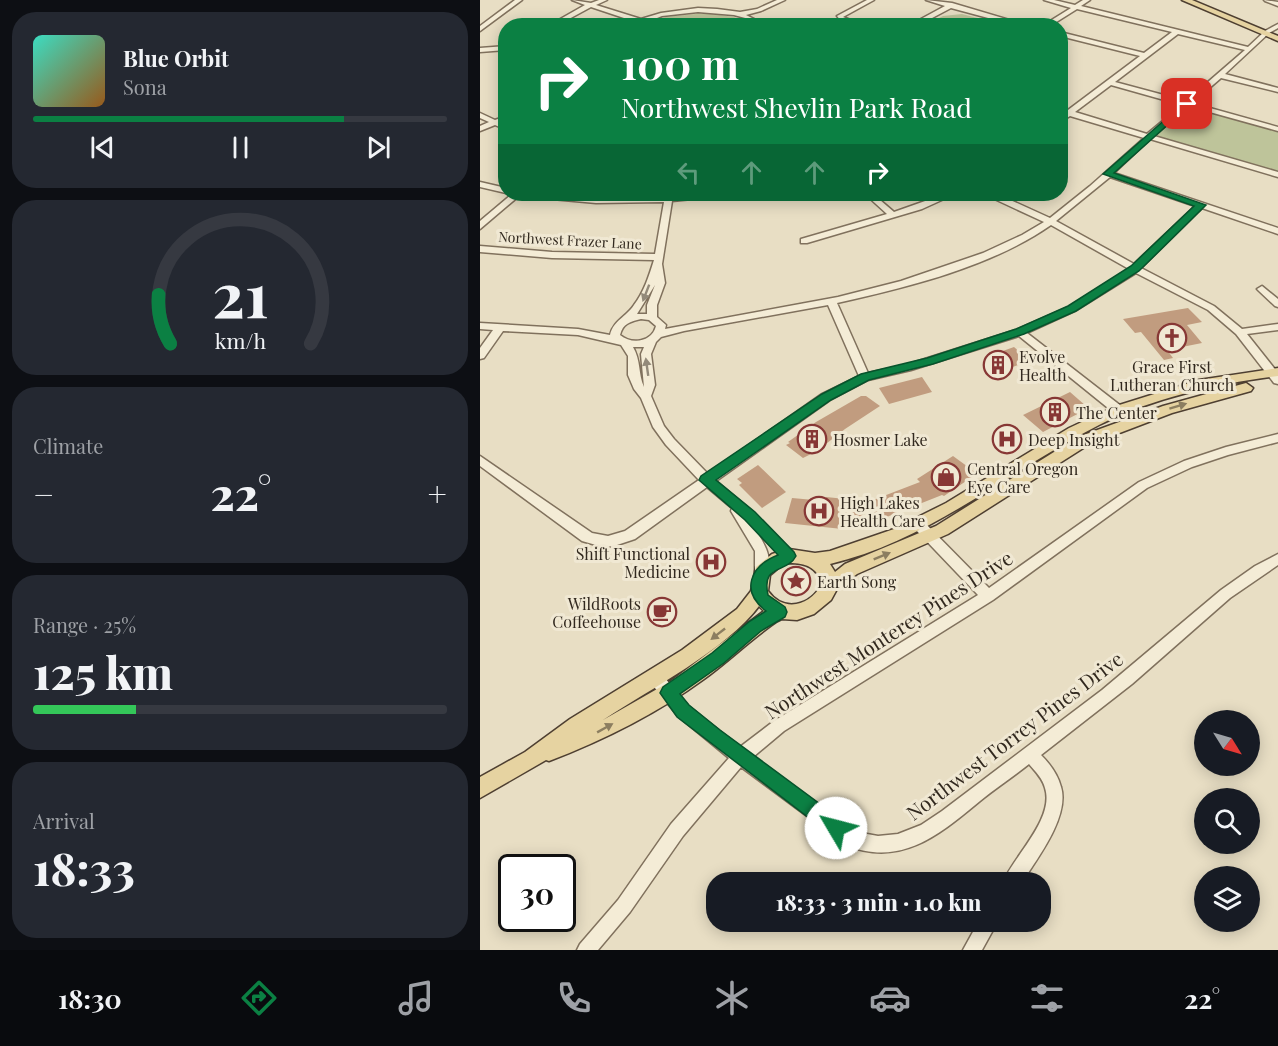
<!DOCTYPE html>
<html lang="en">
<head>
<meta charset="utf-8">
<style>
	:root { --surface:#171b24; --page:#242831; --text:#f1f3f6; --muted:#9ea1a6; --line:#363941; --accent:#0b8043 }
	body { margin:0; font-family:"Playfair Display",serif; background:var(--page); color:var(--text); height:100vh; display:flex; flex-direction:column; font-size:22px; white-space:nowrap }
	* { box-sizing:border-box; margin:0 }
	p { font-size:20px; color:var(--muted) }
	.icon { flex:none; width:33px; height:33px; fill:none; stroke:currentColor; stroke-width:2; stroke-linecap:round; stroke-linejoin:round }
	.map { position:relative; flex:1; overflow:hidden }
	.panel { display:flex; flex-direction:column; gap:12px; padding:12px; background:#0d0f14; width:480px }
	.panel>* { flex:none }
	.banner { position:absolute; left:18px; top:18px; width:570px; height:183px; border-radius:24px; box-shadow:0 3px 15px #0003; background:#0b8043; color:#fff; overflow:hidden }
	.needle { width:39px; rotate:127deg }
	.tools { position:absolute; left:714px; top:710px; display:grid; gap:12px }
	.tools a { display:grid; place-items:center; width:66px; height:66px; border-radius:50%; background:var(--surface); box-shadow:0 3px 15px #0003; font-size:30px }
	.speed { position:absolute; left:18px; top:854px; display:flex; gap:12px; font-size:30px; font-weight:700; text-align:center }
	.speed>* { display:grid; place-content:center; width:78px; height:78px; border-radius:50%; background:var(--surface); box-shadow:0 3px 15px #0003; line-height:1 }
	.speed .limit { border:3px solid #111; border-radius:9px; background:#fff; color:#111 }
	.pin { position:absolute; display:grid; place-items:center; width:51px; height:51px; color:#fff; margin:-26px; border-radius:12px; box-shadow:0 3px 9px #0006 }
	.me { position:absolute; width:66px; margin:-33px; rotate:307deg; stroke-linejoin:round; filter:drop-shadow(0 0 4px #0008) }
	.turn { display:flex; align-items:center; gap:21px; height:126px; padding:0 24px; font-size:27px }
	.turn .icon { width:78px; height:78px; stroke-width:2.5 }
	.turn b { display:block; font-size:42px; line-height:51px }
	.lanes { display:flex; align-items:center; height:57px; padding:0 24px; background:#0003; justify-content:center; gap:30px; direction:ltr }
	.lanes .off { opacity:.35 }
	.big { font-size:45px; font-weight:800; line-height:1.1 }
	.panel .widget { flex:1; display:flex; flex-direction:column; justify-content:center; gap:9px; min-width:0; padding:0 21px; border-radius:24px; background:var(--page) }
	.panel .dial { align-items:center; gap:0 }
	.dial svg { height:156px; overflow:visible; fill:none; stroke:var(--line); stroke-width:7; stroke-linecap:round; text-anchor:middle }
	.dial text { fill:var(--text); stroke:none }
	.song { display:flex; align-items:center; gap:18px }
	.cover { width:72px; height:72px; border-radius:9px; background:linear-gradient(135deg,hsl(170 70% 55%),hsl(30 70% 35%)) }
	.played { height:6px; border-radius:3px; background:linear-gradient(90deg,var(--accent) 75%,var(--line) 75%) }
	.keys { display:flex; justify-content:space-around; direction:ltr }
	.heat { display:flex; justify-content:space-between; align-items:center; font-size:33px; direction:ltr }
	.charge { height:9px; border-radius:4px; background:linear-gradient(90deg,#34c759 25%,var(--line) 0) }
	.trip { position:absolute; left:226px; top:872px; width:345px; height:60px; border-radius:24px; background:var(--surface); box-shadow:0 3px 15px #0003; font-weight:800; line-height:60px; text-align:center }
	.menu { display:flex; height:96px; justify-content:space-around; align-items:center; background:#090b0e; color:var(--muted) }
	.menu .icon { width:42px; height:42px }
	.menu .on { color:var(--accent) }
	.menu b { font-size:27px; color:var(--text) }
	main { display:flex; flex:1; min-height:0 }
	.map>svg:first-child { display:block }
	.green { fill:#bec49a }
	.building { fill:#c19c7f }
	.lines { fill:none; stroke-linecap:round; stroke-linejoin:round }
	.minor-casing { stroke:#80715d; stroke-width:3 }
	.major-casing { stroke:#4e3f31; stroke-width:3 }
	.minor { fill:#f4ecd6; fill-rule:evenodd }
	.major { fill:#e6d3a1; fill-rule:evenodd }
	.oneway { fill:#938a7a }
	.oneway2 { fill:#8c7e60 }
	.route { fill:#0b8043; stroke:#07532c; stroke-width:1.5 }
	.labels { text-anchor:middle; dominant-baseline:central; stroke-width:6; stroke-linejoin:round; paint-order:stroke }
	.far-street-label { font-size:14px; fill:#32291f; stroke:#f0e8d3 }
	.poi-label { font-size:16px; fill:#32291f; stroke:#f0e8d3; text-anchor:start }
	.near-street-label { font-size:20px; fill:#32291f; stroke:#f0e8d3 }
</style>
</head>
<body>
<main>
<section class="panel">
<div class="widget">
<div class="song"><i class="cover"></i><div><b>Blue Orbit</b><p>Sona</p></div></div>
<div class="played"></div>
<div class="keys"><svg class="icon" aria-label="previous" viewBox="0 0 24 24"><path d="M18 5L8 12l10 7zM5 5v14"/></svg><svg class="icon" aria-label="pause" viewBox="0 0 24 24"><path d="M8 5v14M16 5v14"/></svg><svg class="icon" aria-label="next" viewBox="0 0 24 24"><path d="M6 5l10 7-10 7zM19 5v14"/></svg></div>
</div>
<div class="widget dial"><svg viewBox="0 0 100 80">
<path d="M14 69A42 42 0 1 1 86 69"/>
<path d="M14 69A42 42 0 0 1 8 44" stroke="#0b8043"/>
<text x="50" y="56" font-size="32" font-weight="700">21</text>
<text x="50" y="72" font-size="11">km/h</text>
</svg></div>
<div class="widget"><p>Climate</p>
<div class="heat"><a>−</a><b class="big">22°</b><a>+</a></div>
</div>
<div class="widget"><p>Range · 25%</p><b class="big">125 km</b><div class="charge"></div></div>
<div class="widget"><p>Arrival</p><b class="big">18:33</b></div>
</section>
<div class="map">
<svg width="798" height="950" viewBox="0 0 798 950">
	<rect width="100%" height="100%" fill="#e8dec4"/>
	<path class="green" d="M225,13L254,17L276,25L158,26L186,17Z
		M482,14L524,25H445L463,16Z
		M707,104L798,129V175L669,138Z"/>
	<path class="building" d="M708,308L722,322L707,325L722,343L687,350L693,358L684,360L661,332L655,333L643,319Z
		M534,347L547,358L544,360L546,362L514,374L504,363L506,362L504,359L506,357Z
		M442,377L452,392L409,404L399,388Z
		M590,392L606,406L604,407L607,409L563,432L543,415Z
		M381,396H386L400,406L365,429L337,451L323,458L306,445L310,443L308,442L336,422Z
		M473,456L495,472L493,473L495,475L464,496L462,495L399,520L388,502L440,482L437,479Z
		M278,465L306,492L282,508L259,485L262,483L257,479Z
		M346,497L385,501L380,528L373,527L372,530L305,523L312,498L345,501Z"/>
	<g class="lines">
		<g class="minor-casing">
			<path id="minor" d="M35,0H42L0,31V26Z
				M92,0L111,3L119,0H127L116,5L161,19L181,13L218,8L237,9L260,12L277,9L297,0H305L281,11L266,15L288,26H280L269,19L254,15L218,12L182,16L157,26H148L156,22L111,7L76,26H68L105,5Z
				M387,0H394L363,17L385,26C374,26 363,25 357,16Z
				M446,0L472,3L550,26H538L471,8L437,26H428L465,6Z
				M564,0H574L595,5L603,0H610L601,6L768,47L785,31L798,24V28L789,33L745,74L798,88V92L741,78L712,103L798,127V131L708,106L674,136L798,172V177L670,139L634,173L798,228V234L722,208L661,268L734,306L762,329L798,324V330L767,334L798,373V384L794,383L756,334L728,310L656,273L595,311L547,333L641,406L643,409L641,412H633L539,336L431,370L388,380L350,400L236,481L274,513L316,556L314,560L309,561L304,560L275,529C284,543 294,559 287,576L282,577L277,576L275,572V551L251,511L252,508L227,487L155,539L134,546L123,547L102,541L0,466V456L112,533L128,536L145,531L219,480L186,445L173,427L161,398L154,389L148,375V356L141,345L98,335L23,331L4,358L0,359V348L13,330L0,329V323L98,329L130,335C133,321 146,317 154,305C164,292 169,276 174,260L72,258L0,252V246L72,252L175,254L184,202L116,203L39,196L0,229V221L32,194L116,198L184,197L185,194H193V196L247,194L243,196L192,201L182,264L185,283L177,305V317L186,325L185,329L358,297L421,281L503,253L542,235L564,222L508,196L507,194H517L570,218L610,186L664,138L590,116L580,122V116L660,56L580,36V32L664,53L692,32L597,9L570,26H562L591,8ZM698,34L765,50L706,101L635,82ZM631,85L702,105L667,134L595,112ZM630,177L715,206L654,264L576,221ZM571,225L649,269L589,307L536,330L426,365L388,373L357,303C428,287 511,267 571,225ZM175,285L167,305V314H157ZM348,305L379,376L342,394L228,474L194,439L184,426L171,396L175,385L171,354L176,342L181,337L204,331ZM161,319L169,320L176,326C172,342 152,345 140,335C143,323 150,322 161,319ZM153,347H164L161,354L164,387C158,374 161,360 153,347Z
				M784,0L798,2V6L785,1Z
				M26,46V50L0,52V48Z
				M0,113L15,120L26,116V121L21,123L26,125V130L15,125L0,131V126L9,122L0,118Z
				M0,182L26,188V193L0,187Z
				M385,194H393L414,212L465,194H475L442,209L327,243H321V239L407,214Z
				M782,286L798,299V307L795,306L779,291L777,289Z
				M798,434V442L748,455L712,467L667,488L513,600L304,731L273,757L376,832L398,836L418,834L441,825L462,811L622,690L741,590L775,566L798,554V565L750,598L652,684L561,755C570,764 578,775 581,787C590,816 557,859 542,882H523C534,856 575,818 565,788C563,779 555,771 549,764C533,777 516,788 500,801C460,834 421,868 366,845L261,767L203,836L150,912L118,950H97L100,944L138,900L191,824L249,758L198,716L170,682L168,677L170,672L175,670L180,672L208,706L260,747L294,721L498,595L435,529L433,525L435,521H443L509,588L659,482L704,461L746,447Z
				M499,921H518L502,950H483Z"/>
		</g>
		<g class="major-casing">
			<path id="major" d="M702,0H712L798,36V41Z
				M798,368V376C737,384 675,397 619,425C528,471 451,540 350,564L355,572L365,564L456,526L598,437L683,406L766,383L773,388L771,391L692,413L608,445L468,534L377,574L357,589L351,600L334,614L317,620L302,619L296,622C271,639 249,661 224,679C176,714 124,740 69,761L66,760L0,798V777L45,752L90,719L202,650L257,609L271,591L276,567L292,554L309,549L335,553L350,551L414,529L466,503L589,428L636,406L719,380ZM309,563C326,563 337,567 342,584C330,606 304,613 288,591L290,575L303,564ZM279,606L284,611L191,681L123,720C169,690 247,649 279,606Z"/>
		</g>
		<use href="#minor" class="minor"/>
		<use href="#major" class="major"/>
	</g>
	<defs><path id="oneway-solid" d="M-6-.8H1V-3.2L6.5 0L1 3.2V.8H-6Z" transform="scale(1.5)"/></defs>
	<g class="oneway">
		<use href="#oneway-solid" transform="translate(166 293) rotate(111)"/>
		<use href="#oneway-solid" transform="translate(167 367) rotate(-98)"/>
	</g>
	<g class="oneway2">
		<use href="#oneway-solid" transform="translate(698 406) rotate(-17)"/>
		<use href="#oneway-solid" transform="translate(402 556) rotate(-22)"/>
		<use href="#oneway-solid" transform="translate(238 634) rotate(142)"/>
		<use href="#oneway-solid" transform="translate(125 728) rotate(-29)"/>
	</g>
	<path class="route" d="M704,103L711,104L634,173L726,205L659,271L596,311L544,334L453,364L389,380L351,400L236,480L275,512L314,552L316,556C307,574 281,563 288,595L305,607L307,612L305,617L281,631L244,663L200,694L209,705L240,730L363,821L366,828L363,834L356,837L350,834L197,717L180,693L183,687L232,653L270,621L286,611C260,591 270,566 298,555L265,520L219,480L221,476L342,394L381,374L447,358L536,329L588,306L651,266L714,206L623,174Z"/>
	<defs>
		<g id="church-ring" transform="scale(1.5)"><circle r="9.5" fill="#f0e8d3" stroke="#873735" stroke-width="1.5"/><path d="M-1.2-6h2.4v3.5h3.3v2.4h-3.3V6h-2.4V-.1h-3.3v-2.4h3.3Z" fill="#873735"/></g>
		<g id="building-ring" transform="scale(1.5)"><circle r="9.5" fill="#f0e8d3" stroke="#873735" stroke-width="1.5"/><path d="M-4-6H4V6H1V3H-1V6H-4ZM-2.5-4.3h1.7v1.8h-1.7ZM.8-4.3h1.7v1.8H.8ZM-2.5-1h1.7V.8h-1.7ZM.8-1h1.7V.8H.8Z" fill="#873735"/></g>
		<g id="hospital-ring" transform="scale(1.5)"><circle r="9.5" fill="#f0e8d3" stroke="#873735" stroke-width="1.5"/><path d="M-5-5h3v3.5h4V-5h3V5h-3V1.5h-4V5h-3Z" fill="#873735"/></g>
		<g id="shop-ring" transform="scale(1.5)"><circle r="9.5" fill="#f0e8d3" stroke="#873735" stroke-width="1.5"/><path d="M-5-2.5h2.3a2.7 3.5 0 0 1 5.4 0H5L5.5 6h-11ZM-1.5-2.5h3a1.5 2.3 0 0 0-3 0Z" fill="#873735"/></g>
		<g id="sight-ring" transform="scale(1.5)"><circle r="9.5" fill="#f0e8d3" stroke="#873735" stroke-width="1.5"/><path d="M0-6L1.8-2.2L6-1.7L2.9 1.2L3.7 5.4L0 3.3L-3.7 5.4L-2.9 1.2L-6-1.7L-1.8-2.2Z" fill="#873735"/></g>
		<g id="cafe-ring" transform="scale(1.5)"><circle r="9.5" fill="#f0e8d3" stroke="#873735" stroke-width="1.5"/><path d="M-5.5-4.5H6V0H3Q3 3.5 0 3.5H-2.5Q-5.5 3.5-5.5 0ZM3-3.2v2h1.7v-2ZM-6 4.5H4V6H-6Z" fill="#873735"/></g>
	</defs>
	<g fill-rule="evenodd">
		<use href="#church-ring" x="692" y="338"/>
		<use href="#building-ring" x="518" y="365"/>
		<use href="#building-ring" x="575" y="412"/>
		<use href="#building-ring" x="332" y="439"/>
		<use href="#hospital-ring" x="527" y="439"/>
		<use href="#shop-ring" x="466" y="477"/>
		<use href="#hospital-ring" x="339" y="511"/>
		<use href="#hospital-ring" x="231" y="562"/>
		<use href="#sight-ring" x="316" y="581"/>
		<use href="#cafe-ring" x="182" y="612"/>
	</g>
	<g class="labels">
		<g class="far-street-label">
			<text transform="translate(90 240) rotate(3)">Northwest Frazer Lane</text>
		</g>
		<g class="poi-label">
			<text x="539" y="356">Evolve<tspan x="539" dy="18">Health</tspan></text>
			<text x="692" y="366" text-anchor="middle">Grace First<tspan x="692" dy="18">Lutheran Church</tspan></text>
			<text x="596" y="412">The Center</text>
			<text x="353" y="439">Hosmer Lake</text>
			<text x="548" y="439">Deep Insight</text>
			<text x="487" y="468">Central Oregon<tspan x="487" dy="18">Eye Care</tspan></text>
			<text x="360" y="502">High Lakes<tspan x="360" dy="18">Health Care</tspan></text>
			<text x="210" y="553" text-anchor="end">Shift Functional<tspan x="210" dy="18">Medicine</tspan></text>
			<text x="337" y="581">Earth Song</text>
			<text x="161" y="603" text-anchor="end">WildRoots<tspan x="161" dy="18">Coffeehouse</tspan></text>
		</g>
		<g class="near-street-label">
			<text transform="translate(408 634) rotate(-33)">Northwest Monterey Pines Drive</text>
			<text transform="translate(534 735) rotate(-37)">Northwest Torrey Pines Drive</text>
		</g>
	</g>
</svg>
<div class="tools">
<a><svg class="needle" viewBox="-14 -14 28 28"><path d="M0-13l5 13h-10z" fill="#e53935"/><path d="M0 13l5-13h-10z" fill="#9ea1a6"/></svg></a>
<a><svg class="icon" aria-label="search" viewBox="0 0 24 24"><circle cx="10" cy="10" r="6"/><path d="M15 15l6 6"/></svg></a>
<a><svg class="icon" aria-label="layers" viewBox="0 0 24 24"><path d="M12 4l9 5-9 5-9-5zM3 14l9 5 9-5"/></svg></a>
</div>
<div class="speed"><div class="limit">30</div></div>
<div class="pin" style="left:707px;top:104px;background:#d93025"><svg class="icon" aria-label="arrive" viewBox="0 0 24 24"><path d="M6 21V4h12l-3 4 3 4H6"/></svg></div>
<svg class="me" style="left:356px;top:828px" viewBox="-20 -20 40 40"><circle r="19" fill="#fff"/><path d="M0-13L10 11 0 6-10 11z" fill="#0b8043"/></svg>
<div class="trip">18:33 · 3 min · 1.0 km</div>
<div class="banner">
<div class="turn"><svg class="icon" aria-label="right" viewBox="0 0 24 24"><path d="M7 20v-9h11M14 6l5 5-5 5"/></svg><div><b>100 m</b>Northwest Shevlin Park Road</div></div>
<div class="lanes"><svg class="icon off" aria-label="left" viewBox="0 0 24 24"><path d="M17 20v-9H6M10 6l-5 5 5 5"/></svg><svg class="icon off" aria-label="ahead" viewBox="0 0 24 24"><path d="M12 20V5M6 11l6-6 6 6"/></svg><svg class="icon off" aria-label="ahead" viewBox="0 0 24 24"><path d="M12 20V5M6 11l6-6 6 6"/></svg><svg class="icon" aria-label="right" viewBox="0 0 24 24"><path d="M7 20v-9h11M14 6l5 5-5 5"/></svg></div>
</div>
</div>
</main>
<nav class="menu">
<b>18:30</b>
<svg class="icon on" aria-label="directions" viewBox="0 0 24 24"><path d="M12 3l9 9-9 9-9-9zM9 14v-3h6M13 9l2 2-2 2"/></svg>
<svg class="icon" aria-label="music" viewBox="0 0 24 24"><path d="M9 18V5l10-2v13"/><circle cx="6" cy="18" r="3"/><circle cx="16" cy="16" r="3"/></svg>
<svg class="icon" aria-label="phone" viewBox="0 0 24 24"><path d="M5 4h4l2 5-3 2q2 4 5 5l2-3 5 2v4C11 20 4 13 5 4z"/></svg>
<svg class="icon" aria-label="climate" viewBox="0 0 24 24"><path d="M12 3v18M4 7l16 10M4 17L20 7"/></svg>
<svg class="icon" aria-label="car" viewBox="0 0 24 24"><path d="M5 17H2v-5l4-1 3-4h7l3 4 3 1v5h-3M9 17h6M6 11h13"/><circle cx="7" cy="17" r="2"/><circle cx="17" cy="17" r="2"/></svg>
<svg class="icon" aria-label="filters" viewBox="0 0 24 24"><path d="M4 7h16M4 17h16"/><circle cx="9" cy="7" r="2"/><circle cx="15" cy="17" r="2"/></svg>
<b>22°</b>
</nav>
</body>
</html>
